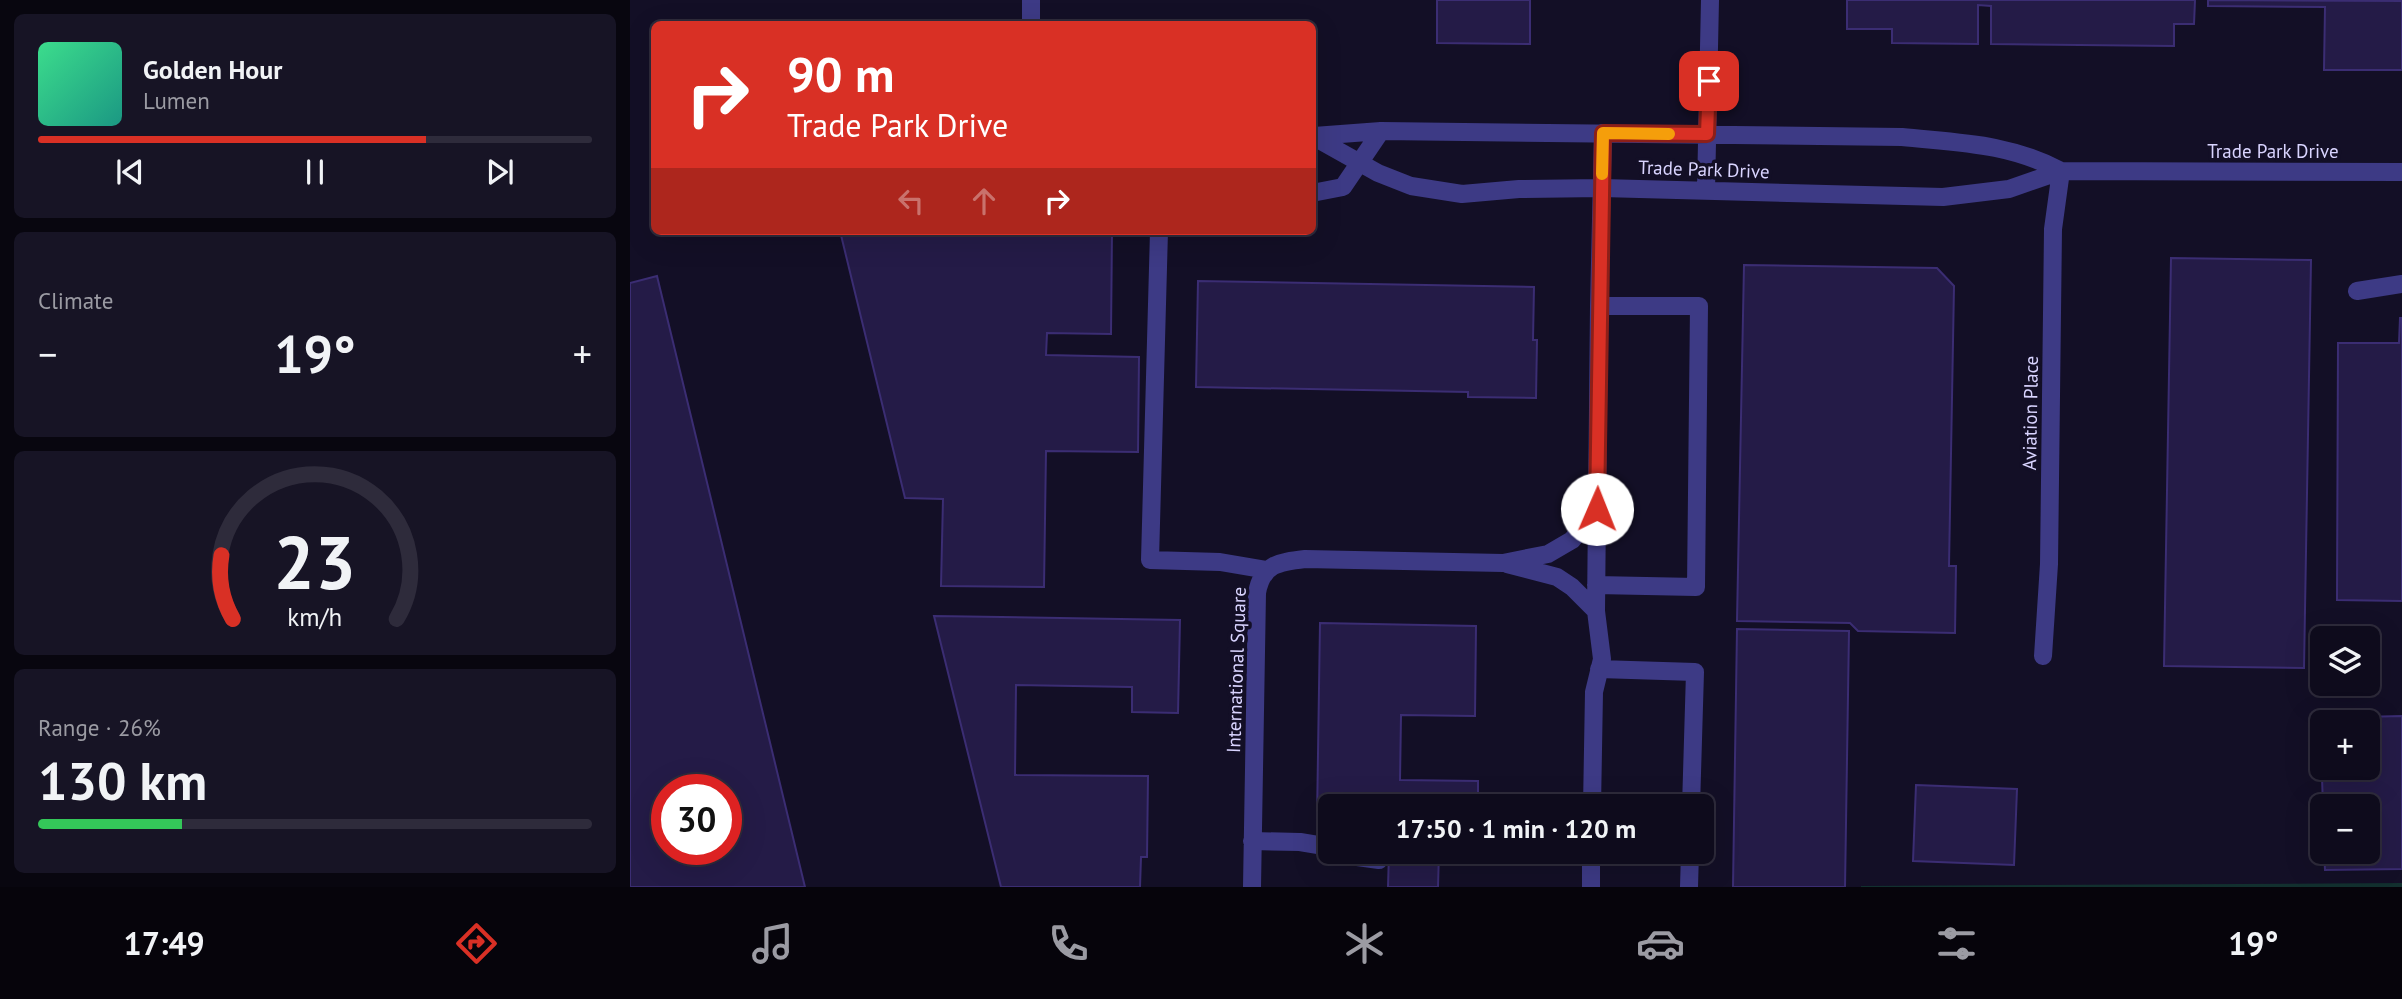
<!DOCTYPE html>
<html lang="en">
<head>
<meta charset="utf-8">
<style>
	:root { --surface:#0e0b1c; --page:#171425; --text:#f1f3f6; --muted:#9b9ba3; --line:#2e2b3b; --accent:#d93025 }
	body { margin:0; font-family:"PT Sans",sans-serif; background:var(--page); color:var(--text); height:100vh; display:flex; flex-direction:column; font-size:26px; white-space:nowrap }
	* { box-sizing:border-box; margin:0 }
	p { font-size:23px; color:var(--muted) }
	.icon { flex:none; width:38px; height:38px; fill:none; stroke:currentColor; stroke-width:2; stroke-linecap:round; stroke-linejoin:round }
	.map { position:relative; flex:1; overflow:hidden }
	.side { display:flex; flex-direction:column; gap:14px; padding:14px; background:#08060f; width:630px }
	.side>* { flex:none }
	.guide { position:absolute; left:21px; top:21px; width:665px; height:214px; border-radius:10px; box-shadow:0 7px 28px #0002,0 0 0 2px var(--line); background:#d93025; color:#fff; overflow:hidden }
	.controls { position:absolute; left:1680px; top:626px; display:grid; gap:14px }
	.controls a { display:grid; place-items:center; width:70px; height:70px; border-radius:10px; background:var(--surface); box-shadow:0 7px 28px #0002,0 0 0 2px var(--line); font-size:35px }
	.speed { position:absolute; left:21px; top:774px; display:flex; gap:14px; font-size:35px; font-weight:700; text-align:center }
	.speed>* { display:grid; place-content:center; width:91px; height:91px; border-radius:50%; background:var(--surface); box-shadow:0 7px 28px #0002,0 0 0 2px var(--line); line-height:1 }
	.speed .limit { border:10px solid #d22; background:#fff; color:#111 }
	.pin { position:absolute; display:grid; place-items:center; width:60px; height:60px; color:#fff; margin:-30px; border-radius:14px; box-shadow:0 4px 10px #0006 }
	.me { position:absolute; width:77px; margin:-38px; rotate:1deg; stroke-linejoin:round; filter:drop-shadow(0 0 5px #0008) }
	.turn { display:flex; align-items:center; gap:24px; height:147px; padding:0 21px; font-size:32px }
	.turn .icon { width:91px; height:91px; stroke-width:2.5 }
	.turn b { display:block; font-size:49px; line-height:60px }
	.lanes { display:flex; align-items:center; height:66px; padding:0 21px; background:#0003; justify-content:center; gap:35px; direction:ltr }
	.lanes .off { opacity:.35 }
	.big { font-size:52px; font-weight:800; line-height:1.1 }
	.side .tile { flex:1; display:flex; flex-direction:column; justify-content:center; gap:10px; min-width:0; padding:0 24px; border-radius:10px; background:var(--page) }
	.side .dial { align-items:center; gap:0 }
	.dial svg { height:182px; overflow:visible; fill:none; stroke:var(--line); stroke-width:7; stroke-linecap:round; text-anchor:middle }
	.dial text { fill:var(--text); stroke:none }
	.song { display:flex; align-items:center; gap:21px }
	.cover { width:84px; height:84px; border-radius:10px; background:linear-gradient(135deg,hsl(150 70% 55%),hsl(170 70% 35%)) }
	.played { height:7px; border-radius:4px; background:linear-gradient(90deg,var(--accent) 70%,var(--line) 70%) }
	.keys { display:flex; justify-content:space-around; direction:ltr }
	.heat { display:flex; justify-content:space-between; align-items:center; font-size:38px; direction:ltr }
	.charge { height:10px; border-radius:5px; background:linear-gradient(90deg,#34c759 26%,var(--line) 0) }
	.trip { position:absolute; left:688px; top:794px; width:396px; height:70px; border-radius:10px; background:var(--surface); box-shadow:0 7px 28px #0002,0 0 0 2px var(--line); font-weight:800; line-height:70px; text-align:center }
	.tabs { display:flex; height:112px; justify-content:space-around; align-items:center; background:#06040b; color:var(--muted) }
	.tabs .icon { width:49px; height:49px }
	.tabs .current { color:var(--accent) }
	.tabs b { font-size:32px; color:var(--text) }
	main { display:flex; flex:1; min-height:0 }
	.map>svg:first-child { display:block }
	.green { fill:#12302f }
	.building { fill:#241b47; stroke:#3b2d73; stroke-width:2; fill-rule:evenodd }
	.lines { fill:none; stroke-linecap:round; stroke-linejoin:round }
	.minor { stroke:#3d3a85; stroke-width:18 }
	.route-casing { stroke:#8d1f18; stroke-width:18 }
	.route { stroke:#d93025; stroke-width:12 }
	.slow { stroke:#f59e0b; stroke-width:12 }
	.labels { text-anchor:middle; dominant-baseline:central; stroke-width:7; stroke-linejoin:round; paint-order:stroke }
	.street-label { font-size:19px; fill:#d9d4ff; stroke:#130f26 }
</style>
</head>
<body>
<main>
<section class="side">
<div class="tile">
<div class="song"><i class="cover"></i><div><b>Golden Hour</b><p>Lumen</p></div></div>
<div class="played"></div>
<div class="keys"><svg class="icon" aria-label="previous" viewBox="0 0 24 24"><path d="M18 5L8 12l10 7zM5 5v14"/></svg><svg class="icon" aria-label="pause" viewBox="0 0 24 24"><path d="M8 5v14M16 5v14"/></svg><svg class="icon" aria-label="next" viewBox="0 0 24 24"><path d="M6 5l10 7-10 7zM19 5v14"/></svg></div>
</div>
<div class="tile"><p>Climate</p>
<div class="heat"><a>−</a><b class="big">19°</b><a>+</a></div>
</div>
<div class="tile dial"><svg viewBox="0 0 100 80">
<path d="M14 69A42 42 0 1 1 86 69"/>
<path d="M14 69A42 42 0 0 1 9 41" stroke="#d93025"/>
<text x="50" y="56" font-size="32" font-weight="700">23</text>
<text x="50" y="72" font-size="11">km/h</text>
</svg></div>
<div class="tile"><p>Range · 26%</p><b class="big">130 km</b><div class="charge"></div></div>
</section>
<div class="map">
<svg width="1772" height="887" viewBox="0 0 1772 887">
	<rect width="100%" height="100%" fill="#130f26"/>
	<path class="green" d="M1772,883V887H1231V886Z"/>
	<path class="building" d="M807,0H900V44L807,43Z
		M1217,0H1565L1564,24H1544V46L1361,44V6L1348,5V44L1262,43V29H1217Z
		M1578,0L1772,1V70H1694L1695,7L1578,6Z
		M210,231H482L481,334L417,333L416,355L509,357L508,452L416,451L414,587L311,586L313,499L275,498Z
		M1541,258L1681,260L1674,668L1534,666Z
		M1114,265L1307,268L1324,286L1319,566H1326L1325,633L1228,631L1220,623L1107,621Z
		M27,276L175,887H0V283ZM37,789H96V849H37Z
		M568,281L904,287L903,340H907L906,398L838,397V392L566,387Z
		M1770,318H1772V601L1707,600L1708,343H1769Z
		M304,616L550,620L548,713L502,712V687L386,685L385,775L518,776L517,857H511L510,887H371Z
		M690,623L846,626L845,716L771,715L770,780L848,781V807H700V819H687Z
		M1107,629L1219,631L1215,887H1103Z
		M1772,716V869L1695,870L1694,852H1738V807H1693L1690,718ZM1692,723H1738V768H1692Z
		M1286,785L1387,789L1384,865L1283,861Z
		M759,852H809L808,887H758Z"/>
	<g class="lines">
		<path class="minor" d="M401,0V24
			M682,136L748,173L781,186L832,194L889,189L972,188L1313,197L1379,189L1431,171L1772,172
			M684,136L751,131L1272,137C1330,143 1378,143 1431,171
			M1076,190L1080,0
			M682,193L713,187L751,131
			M529,231L520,560L590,562L637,570
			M1727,291L1772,284
			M877,564L927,577L942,587L966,611
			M966,585L1066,587L1069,306H969
			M1413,656L1419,564L1423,229L1431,171
			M969,669L1065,672L1061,807
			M962,807L964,692L972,659L966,611L969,306L973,133
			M622,841L670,842L700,847
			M711,852L720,856L749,860
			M622,887L627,593C632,564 649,562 675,559L873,563L918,554L942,540L967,509
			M961,887V852
			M1059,887L1060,852"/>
	</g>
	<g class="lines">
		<g class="route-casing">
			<path id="route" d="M967,509L973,133L1077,134L1079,81"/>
		</g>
		<use href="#route" class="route"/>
		<path class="slow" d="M972,174L973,133L1039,134"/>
	</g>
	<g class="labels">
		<g class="street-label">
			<text x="1643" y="151">Trade Park Drive</text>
			<text transform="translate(1074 169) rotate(2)">Trade Park Drive</text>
			<text transform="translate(1400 413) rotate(-89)">Aviation Place</text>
			<text transform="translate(606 670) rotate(-88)">International Square</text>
		</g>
	</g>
</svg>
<div class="controls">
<a><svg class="icon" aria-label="layers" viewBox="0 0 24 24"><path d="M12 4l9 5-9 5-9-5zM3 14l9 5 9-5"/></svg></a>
<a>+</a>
<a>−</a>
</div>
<div class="speed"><div class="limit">30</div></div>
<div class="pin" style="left:1079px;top:81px;background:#d93025"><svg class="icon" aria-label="arrive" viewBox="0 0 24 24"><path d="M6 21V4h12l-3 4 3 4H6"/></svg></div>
<svg class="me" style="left:967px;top:509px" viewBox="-20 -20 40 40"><circle r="19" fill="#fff"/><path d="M0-13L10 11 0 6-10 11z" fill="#d93025"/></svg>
<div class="trip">17:50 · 1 min · 120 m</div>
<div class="guide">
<div class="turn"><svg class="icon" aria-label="right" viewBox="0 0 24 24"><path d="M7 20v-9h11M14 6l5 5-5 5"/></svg><div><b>90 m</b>Trade Park Drive</div></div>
<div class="lanes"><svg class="icon off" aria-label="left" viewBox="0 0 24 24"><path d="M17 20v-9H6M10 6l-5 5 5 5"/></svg><svg class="icon off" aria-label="ahead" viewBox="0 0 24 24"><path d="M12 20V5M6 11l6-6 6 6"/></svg><svg class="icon" aria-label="right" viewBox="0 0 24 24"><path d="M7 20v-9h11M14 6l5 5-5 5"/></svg></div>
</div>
</div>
</main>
<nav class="tabs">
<b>17:49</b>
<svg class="icon current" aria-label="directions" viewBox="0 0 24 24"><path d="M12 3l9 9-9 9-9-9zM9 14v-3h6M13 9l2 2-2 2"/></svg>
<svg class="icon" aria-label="music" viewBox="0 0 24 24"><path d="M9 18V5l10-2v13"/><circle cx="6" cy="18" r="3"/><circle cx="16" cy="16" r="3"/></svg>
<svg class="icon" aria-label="phone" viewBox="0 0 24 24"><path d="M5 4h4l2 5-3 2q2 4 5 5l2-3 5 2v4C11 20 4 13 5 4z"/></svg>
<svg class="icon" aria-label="climate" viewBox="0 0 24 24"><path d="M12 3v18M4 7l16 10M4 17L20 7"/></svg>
<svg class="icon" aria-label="car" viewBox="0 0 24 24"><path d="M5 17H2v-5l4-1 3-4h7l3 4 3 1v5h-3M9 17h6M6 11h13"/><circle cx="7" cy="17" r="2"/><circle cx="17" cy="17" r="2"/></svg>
<svg class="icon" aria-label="filters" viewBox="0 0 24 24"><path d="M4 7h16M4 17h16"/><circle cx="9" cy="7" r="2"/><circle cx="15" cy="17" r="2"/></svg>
<b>19°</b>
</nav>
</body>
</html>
